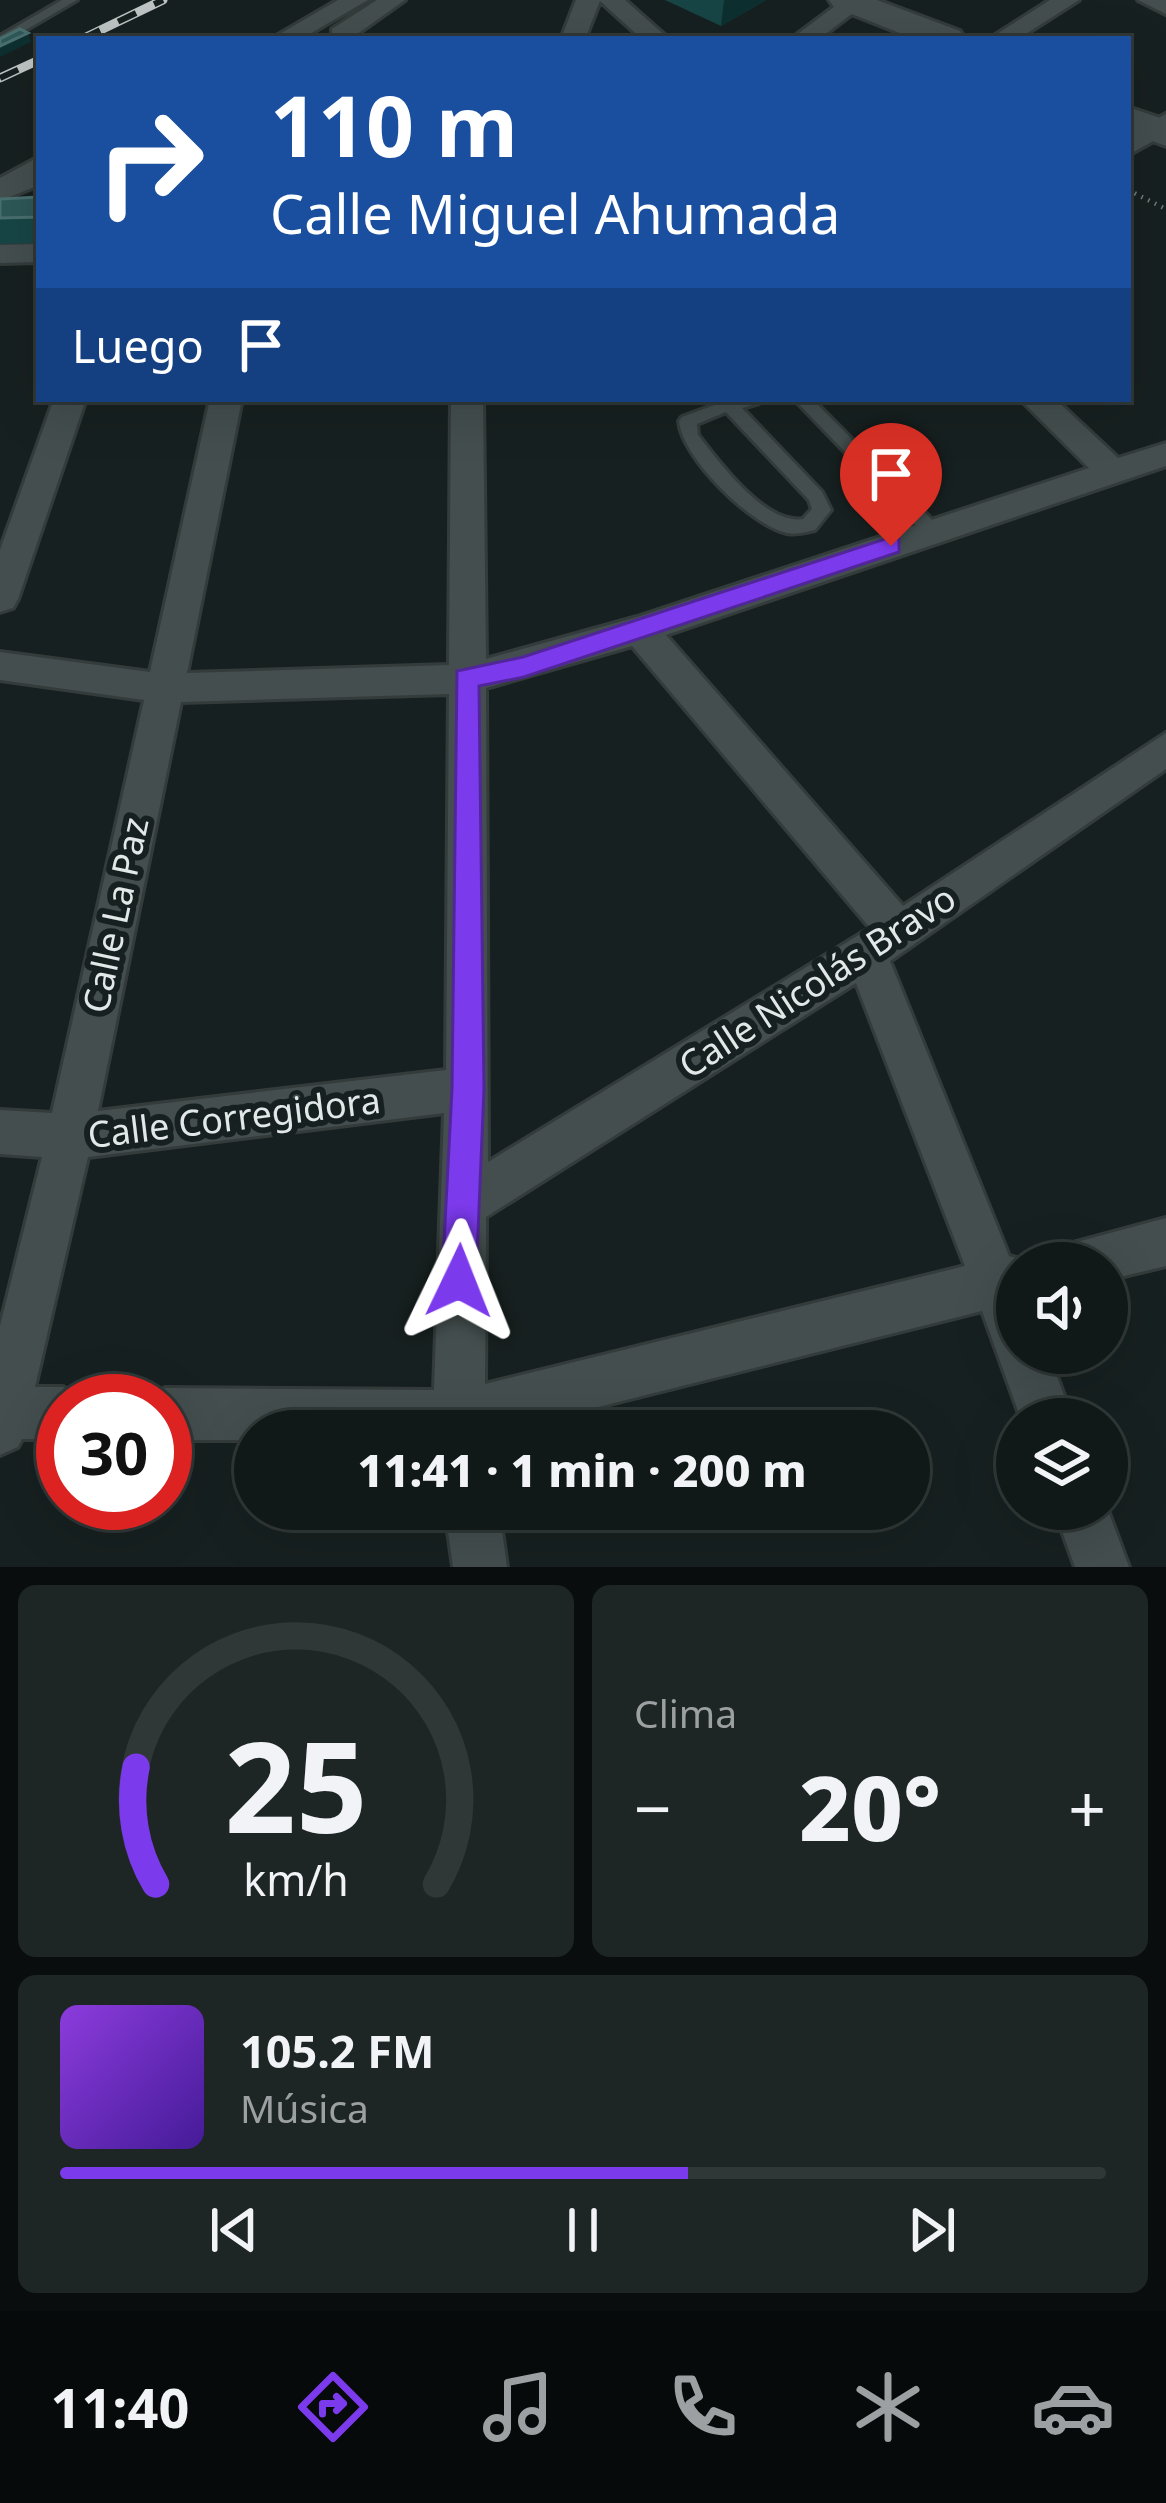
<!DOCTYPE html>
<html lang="es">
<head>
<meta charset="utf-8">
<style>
	:root { --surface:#111818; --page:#1e2525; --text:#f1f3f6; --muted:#9ca0a2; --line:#303737; --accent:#7c3aed }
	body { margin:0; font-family:"Noto Sans",sans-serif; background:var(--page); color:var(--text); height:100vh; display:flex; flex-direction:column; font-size:45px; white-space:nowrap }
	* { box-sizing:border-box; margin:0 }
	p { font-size:39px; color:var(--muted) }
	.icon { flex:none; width:66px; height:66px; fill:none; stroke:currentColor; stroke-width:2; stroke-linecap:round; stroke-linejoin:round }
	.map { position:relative; height:1567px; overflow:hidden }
	.sheet { display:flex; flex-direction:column; gap:18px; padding:18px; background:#090d0d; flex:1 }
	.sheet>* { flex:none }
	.banner { position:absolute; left:36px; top:36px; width:1095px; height:366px; border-radius:0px; box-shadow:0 12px 48px #0002,0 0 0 3px var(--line); background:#1a4fa0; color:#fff; overflow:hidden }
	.tools { position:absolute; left:996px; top:1242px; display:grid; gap:24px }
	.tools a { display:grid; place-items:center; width:132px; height:132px; border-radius:50%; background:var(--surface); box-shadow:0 12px 48px #0002,0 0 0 3px var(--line); font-size:60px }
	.speed { position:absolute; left:36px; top:1374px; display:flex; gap:24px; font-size:60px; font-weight:700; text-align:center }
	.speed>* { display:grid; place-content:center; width:156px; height:156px; border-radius:50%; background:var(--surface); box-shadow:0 12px 48px #0002,0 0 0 3px var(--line); line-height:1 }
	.speed .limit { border:18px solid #d22; background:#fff; color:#111 }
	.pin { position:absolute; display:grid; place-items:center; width:102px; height:102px; color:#fff; margin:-123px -51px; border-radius:50% 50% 50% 0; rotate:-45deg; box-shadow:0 0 12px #0007 }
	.pin .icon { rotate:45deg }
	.me { position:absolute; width:132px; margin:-66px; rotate:2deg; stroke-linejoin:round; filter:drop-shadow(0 0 9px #0008) }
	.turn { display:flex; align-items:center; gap:42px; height:252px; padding:0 36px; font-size:54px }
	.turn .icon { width:156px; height:156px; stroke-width:2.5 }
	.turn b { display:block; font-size:84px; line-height:102px }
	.then { display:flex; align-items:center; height:114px; padding:0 36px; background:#0003; gap:24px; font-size:45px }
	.big { font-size:90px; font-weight:800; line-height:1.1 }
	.sheet .card { flex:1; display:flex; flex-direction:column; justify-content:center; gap:18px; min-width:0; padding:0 42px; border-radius:18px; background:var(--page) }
	.sheet .dial { align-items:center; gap:0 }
	.dial svg { height:312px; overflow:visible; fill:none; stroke:var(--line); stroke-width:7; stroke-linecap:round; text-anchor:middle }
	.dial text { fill:var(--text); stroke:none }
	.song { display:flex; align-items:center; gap:36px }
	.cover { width:144px; height:144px; border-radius:18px; background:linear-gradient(135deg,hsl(270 70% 55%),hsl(260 70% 35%)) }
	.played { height:12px; border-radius:6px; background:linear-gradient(90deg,var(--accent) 60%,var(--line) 60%) }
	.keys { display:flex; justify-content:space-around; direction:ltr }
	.heat { display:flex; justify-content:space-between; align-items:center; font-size:66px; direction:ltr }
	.sheet .tiles { flex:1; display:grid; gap:18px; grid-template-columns:1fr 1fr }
	.card:last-child { grid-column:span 2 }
	.trip { position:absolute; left:234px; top:1410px; width:696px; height:120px; border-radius:60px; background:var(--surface); box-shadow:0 12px 48px #0002,0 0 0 3px var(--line); font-weight:800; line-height:120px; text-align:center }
	.dock { display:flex; height:192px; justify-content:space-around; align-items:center; background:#070a0a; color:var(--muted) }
	.dock .icon { width:84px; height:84px }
	.dock .selected { color:var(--accent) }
	.dock b { font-size:54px; color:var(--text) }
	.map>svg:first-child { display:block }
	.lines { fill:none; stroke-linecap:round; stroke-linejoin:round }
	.lane-casing { stroke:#343b3b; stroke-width:6 }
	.street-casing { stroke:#343b3b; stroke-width:6 }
	.secondary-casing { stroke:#343b3b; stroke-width:6 }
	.path { stroke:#737b7b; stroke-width:4.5; stroke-dasharray:1.5 6; stroke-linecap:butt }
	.lane { fill:#444e4e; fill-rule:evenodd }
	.street { fill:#444e4e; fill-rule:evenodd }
	.secondary { fill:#444e4e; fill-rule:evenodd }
	.rail-casing { stroke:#bec4c4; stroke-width:9 }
	.rail { stroke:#172020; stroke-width:6; stroke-dasharray:20; stroke-linecap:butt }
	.wall { fill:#174546 }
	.shaded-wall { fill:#0e2f30 }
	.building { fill:#2d5758; stroke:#496e6e; stroke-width:3 }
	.route { fill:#7c3aed; stroke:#51269a; stroke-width:3 }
	.labels { text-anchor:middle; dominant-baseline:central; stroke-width:12; stroke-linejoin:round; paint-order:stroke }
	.street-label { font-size:36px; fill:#e2e8e8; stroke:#172020 }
</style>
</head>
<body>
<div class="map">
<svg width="1166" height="1567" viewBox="0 0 1166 1567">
	<rect width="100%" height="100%" fill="#172020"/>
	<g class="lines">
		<g class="lane-casing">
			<path id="lane" d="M62,0H77L0,45V36Z
				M39,157V167L0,188V178Z
				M731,399H761L759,403L742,408L822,492L831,510L815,530C806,532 796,535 787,533C751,525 682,458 679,421L682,417ZM726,412L809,500L812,509L803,519C765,525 719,462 698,435L697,424Z
				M794,399H812L939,527L942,532L939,537H927Z"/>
		</g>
		<g class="street-casing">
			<path id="street" d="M338,0H368L301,39H271Z
				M377,0H405L350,39H332V29Z
				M576,0H625L669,39H642L600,1L585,39H561Z
				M843,0L866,3L819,39H791Z
				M1050,0H1079L1018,39H989Z
				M1138,0H1166V14Z
				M1166,114V134L1128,155V135Z
				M39,167V185L0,201V183Z
				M39,244V262L0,263V245Z
				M54,399H86L18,599L13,608L0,612V550Z
				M210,399H242L187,673L449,665L451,399H483L486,659L637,617L1089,468L1020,399H1055L1118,458L1166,443V466L666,635L903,906L1166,733V769L890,961L1009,1256L1035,1263H1017V1353H1048L1073,1419H1021L982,1311L502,1431H255V1440H165V1401H145L165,1388L434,1390L444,1113L88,1157L35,1387H63L84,1401H63V1439H22L18,1447L0,1455V1326L42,1157L0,1154V1110L52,1113L144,700L0,680V652L150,672ZM632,646L870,928L488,1162L486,688ZM449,694L446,1070L98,1111L181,702ZM856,983L965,1266L485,1384L486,1217Z
				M1166,1218V1266L1107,1280V1263H1055L1062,1246Z
				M445,1509H499L507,1567H453Z
				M1054,1509L1107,1508L1129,1567H1075Z"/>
		</g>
		<g class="secondary-casing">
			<path id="secondary" d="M829,0H877L960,31L965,39H915L834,7Z
				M1128,107L1166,120V146L1128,132Z"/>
		</g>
		<path class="path" d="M1128,190L1166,209"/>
		<use href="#lane" class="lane"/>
		<use href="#street" class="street"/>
		<use href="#secondary" class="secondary"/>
		<g class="rail-casing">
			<path id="rail" d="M82,39L163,0
				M0,78L39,60"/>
		</g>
		<use href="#rail" class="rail"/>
	</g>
	<path class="wall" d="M665,0H766L721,26Z
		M39,197V243L0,244V199Z"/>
	<path class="shaded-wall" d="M724,0H766L721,26Z
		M28,33L31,42L0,57V46Z"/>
	<path class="building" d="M20,29L28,33L0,46V39Z
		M39,197V217L0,218V199Z"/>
	<path class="route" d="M891,537L899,539V552L524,677L479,686L484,1089L476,1281L471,1293L459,1298L447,1293L442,1281L452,1089L457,671L523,657Z"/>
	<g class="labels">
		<g class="street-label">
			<text transform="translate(115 915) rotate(-78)">Calle La Paz</text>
			<text transform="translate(817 981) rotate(-33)">Calle Nicolás Bravo</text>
			<text transform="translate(234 1117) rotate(-7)">Calle Corregidora</text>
		</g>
	</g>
</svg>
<div class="tools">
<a><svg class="icon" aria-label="sound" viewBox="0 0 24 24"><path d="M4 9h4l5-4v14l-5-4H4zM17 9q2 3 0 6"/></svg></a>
<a><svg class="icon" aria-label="layers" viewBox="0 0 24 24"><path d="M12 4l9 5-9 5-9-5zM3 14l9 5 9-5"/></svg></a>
</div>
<div class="speed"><div class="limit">30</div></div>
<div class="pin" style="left:891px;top:546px;background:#d93025"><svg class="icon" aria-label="arrive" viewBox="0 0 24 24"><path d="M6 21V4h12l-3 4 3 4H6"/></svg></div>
<svg class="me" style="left:459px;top:1281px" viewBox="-20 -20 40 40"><path d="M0-17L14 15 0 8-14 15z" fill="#7c3aed" stroke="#fff" stroke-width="4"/></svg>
<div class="trip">11:41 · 1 min · 200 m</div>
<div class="banner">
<div class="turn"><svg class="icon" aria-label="right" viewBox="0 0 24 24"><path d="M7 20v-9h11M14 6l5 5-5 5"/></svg><div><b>110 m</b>Calle Miguel Ahumada</div></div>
<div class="then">Luego<svg class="icon" aria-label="arrive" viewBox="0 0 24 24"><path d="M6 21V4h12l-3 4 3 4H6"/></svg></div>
</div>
</div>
<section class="sheet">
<div class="tiles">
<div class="card dial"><svg viewBox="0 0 100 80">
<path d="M14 69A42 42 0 1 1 86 69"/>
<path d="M14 69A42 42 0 0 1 9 39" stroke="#7c3aed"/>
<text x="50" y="56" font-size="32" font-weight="700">25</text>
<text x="50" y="72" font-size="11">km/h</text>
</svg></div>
<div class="card"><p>Clima</p>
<div class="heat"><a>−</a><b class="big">20°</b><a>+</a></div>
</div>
<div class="card">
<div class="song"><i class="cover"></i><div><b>105.2 FM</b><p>Música</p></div></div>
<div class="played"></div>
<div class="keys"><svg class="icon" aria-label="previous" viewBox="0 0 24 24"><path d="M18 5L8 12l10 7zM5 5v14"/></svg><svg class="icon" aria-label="pause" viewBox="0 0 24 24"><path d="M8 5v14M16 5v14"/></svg><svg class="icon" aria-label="next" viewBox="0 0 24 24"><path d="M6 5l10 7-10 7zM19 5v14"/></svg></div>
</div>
</div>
</section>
<nav class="dock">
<b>11:40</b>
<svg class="icon selected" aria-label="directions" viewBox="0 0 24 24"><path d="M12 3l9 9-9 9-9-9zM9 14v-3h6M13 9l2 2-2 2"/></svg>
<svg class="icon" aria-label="music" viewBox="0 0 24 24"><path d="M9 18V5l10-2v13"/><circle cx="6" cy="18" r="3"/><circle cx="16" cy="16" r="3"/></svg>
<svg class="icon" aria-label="phone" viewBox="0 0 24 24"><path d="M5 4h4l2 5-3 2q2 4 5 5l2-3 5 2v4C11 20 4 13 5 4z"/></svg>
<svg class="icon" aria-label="climate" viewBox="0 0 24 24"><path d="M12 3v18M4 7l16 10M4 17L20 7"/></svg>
<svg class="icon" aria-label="car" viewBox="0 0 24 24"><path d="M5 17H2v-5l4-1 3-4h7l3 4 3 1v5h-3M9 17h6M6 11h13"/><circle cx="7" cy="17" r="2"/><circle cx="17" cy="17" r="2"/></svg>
</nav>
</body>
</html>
